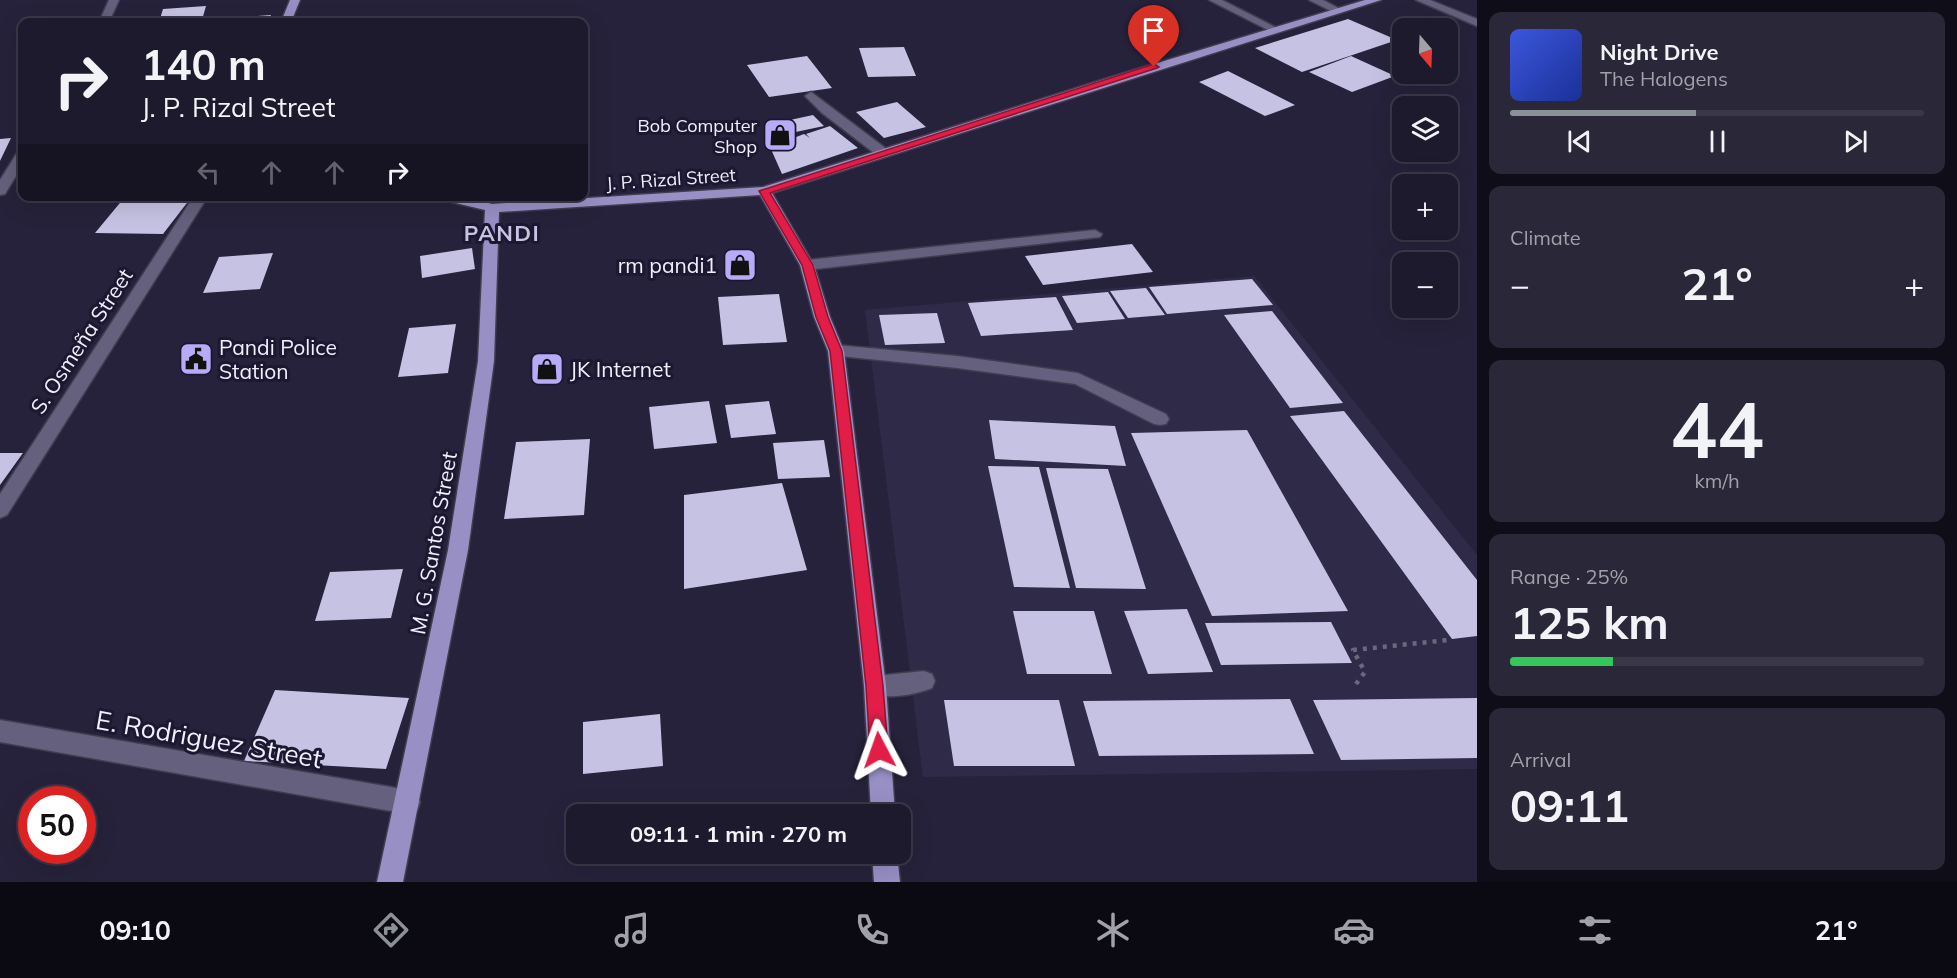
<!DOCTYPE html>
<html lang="en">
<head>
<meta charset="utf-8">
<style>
	:root { --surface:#1c1a2c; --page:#292738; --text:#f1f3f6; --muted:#a0a1a9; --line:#3a3848; --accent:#8c9099 }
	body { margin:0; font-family:Mulish,sans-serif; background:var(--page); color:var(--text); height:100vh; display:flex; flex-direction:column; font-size:22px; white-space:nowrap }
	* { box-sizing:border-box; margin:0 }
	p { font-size:20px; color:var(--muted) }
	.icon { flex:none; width:33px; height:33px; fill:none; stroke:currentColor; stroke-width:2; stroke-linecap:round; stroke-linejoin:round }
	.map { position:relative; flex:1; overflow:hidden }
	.sheet { display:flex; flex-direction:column; gap:12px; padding:12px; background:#0f0e18; width:480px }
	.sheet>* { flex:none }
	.banner { position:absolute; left:18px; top:18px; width:570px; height:183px; border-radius:12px; box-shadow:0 6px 24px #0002,0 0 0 2px var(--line); background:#1c1a2c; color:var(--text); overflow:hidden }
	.needle { width:39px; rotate:161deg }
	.fabs { position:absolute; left:1392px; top:18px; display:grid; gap:12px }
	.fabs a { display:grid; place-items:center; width:66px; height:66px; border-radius:12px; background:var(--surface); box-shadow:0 6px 24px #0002,0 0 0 2px var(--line); font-size:30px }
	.speed { position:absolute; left:18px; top:786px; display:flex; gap:12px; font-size:30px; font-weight:700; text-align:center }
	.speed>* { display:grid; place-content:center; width:78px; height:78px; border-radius:50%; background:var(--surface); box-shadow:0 6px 24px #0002,0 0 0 2px var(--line); line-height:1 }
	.speed .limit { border:9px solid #d22; background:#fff; color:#111 }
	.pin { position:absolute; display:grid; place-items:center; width:51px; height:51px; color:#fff; margin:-62px -26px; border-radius:50% 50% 50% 0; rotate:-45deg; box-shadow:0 0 6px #0007 }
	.pin .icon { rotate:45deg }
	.me { position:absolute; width:66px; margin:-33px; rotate:356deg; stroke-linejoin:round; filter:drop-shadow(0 0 4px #0008) }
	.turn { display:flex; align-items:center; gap:21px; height:126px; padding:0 24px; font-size:27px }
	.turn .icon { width:78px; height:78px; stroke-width:2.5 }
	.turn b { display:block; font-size:42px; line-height:51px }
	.lanes { display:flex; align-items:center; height:57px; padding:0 24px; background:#0003; justify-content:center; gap:30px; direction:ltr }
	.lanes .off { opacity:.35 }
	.big { font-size:45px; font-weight:700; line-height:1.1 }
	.sheet .tile { flex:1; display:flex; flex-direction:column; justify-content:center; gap:9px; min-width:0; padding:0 21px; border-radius:12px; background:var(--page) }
	.sheet .dial { align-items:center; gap:0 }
	.dial b { font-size:78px; line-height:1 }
	.song { display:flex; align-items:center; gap:18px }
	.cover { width:72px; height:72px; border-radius:9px; background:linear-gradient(135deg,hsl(230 70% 55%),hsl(230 70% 35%)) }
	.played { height:6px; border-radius:3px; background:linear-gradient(90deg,var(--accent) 45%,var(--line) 45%) }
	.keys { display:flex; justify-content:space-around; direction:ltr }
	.heat { display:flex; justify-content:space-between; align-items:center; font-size:33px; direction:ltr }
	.charge { height:9px; border-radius:4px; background:linear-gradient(90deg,#34c759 25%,var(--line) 0) }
	.trip { position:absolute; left:566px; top:804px; width:345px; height:60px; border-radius:12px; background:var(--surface); box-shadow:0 6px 24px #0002,0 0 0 2px var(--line); font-weight:700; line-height:60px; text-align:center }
	.menu { display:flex; height:96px; justify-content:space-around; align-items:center; background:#0b0a12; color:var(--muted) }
	.menu .icon { width:42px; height:42px }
	.menu .selected { color:var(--accent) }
	.menu b { font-size:27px; color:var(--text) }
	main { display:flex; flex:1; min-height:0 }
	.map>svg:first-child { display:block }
	.built { fill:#302a49 }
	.building { fill:#c5c2e3 }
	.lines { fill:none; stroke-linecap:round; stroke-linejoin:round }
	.minor-casing { stroke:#403d51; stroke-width:3 }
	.major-casing { stroke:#403d51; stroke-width:3 }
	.path { stroke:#6b687d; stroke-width:4.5; stroke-dasharray:4 6; stroke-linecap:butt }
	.minor { fill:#64607d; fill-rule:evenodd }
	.major { fill:#9890c5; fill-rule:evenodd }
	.route { fill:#e11d48; stroke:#92132f; stroke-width:1.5 }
	.labels { text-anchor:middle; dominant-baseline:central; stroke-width:6; stroke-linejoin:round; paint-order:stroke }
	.far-poi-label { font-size:18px; fill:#f0effc; stroke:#1d1831; text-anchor:end }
	.far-street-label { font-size:18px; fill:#f0effc; stroke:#1d1831 }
	.poi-label { font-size:21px; fill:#f0effc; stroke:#1d1831; text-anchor:start }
	.street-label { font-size:21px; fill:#f0effc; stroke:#1d1831 }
	.far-district-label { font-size:22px; font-weight:bold; letter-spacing:1.5px; fill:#c7c3e4; stroke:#1d1831 }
	.near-street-label { font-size:26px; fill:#f0effc; stroke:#1d1831 }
</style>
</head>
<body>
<main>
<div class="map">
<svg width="1477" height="882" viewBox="0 0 1477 882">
	<rect width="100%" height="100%" fill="#26223b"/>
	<path class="built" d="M1254,276L1477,555V769L923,777L865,310Z"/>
	<path class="building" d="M206,6L202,20L159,22L163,9Z
		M271,15L268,22H212L214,19Z
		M1348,19L1397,40L1302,72L1255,48Z
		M904,47L916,76L868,77L859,48Z
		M807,56L832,88L769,97L747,65Z
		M1351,56L1395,76L1352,92L1309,72Z
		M1228,71L1295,105L1265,116L1199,82Z
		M897,102L926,127L884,138L856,112Z
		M813,115L824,126L777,136L767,125Z
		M830,126L858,148L782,174L770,147L804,134L810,138L806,134Z
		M11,138L0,161V139Z
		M124,198L190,199L163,234L95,233Z
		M1132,244L1153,272L1043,285L1025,256Z
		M472,248L475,269L422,278L420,256Z
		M273,253L260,289L203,293L219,257Z
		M1252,279L1273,305L1167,314L1149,287Z
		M1146,288L1165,315L1128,318L1110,291Z
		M1108,292L1125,319L1077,323L1062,296Z
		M779,294L787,342L723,345L718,297Z
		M1056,297L1073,330L981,336L968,303Z
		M1272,311L1343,403L1290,408L1224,315Z
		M937,313L945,343L885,345L879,315Z
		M456,324L448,373L398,377L409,328Z
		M709,401L717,443L654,449L649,407Z
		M769,401L776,434L731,438L725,405Z
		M1344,411L1477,580V636L1452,639L1290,416Z
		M989,420L1115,426L1126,466L995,459Z
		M1247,430L1348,611L1212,616L1131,433Z
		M590,439L584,515L504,519L516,442Z
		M824,440L830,477L778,479L773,443Z
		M0,453H23L0,485Z
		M988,466L1039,467L1070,588L1014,587Z
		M1046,468L1108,469L1146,589L1076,588Z
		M782,483L807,570L684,589V495Z
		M403,569L391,618L315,621L330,572Z
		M1187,609L1213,672L1148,674L1124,611Z
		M1013,611H1094L1112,674H1027Z
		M1331,622L1352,663L1221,665L1205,623Z
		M275,690L409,698L386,769L244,761Z
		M1477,698V758L1341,760L1313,700Z
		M1290,699L1314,754L1099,756L1083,701Z
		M944,700H1059L1075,766H954Z
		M660,714L663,766L583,774V722Z"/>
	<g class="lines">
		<g class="minor-casing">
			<path id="minor" d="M109,0H119L109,22H99Z
				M1209,0H1222L1279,29L1274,32L1270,31Z
				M1309,0H1323L1344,11L1335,13Z
				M1416,0H1430L1477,19V26Z
				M811,92L888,150L889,153L888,156H878L822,113L805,96Z
				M22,152V166L5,194L0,195V180L17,153Z
				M194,196H208L7,515L0,518V494Z
				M1095,230L1102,234L1100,237L807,270L800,265L807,260Z
				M836,345L957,356L1078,373L1166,414L1169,419L1166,424L1160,425L1154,424L1075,384L957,368L830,355L828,351L830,347Z
				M924,671L932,674L935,681L932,688C915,695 884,700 867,693L864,686L867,679L875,676Z
				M0,720L408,790L417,793L420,802L417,811L408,814L0,742Z"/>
		</g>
		<g class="major-casing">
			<path id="major" d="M290,0H300L291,22H281Z
				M1365,0H1381L772,193L814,265L830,317L844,351L886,686L895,814H871L864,686L828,351L814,317L800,265L760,195L499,212L494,361L468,550L403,882H377L448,550L478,361L485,210L439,199L438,196H462L492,204L763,187L1108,78Z
				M872,854H897L900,882H874Z"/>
		</g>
		<path class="path" d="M1356,684L1365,672L1353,650L1448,640"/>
		<use href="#minor" class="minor"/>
		<use href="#major" class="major"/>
	</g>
	<path class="route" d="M1154,64L1159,67L1157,68L770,193L813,265L828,317L842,351L883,686L888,750L885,757L879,759L872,757L870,750L866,686L830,351L816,317L802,265L759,191Z"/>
	<defs>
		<g id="shop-square" transform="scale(1.725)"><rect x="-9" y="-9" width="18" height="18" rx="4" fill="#b7abf8" stroke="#1d1831"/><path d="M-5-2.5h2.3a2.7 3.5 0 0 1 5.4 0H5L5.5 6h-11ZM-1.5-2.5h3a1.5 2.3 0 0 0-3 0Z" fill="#111"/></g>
		<g id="civic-square" transform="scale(1.725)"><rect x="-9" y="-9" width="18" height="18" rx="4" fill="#b7abf8" stroke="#1d1831"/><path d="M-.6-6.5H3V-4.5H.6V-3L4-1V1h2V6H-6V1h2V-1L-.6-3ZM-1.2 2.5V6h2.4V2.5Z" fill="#111"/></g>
	</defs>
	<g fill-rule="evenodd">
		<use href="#shop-square" x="780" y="135"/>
		<use href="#shop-square" x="740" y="265"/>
		<use href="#civic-square" x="196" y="359"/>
		<use href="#shop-square" x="547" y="369"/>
	</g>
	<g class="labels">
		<g class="far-poi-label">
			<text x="757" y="125">Bob Computer<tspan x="757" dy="21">Shop</tspan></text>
		</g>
		<g class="far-street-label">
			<text transform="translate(671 179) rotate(-4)">J. P. Rizal Street</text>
		</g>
		<g class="poi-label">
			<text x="717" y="265" text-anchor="end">rm pandi1</text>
			<text x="219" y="347">Pandi Police<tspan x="219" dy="24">Station</tspan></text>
			<text x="570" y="369">JK Internet</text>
		</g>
		<g class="street-label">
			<text transform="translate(81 341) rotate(-57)">S. Osmeña Street</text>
			<text transform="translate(433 543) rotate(-80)">M. G. Santos Street</text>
		</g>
		<g class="far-district-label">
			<text x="502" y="233">PANDI</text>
		</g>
		<g class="near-street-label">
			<text transform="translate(209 739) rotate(10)">E. Rodriguez Street</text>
		</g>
	</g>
</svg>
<div class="fabs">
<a><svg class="needle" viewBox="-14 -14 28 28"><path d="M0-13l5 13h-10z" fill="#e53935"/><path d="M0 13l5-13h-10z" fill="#a0a1a9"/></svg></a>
<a><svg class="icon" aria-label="layers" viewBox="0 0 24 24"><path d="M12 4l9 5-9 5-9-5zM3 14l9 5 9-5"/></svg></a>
<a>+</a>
<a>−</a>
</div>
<div class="speed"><div class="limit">50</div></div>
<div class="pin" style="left:1154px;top:67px;background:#d93025"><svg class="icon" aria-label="arrive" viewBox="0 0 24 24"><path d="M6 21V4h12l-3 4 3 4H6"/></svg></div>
<svg class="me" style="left:879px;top:750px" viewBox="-20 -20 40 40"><path d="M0-17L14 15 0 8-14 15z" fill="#e11d48" stroke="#fff" stroke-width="4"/></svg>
<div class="trip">09:11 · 1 min · 270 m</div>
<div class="banner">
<div class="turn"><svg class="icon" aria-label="right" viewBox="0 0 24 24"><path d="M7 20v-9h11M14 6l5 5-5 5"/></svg><div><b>140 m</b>J. P. Rizal Street</div></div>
<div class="lanes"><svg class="icon off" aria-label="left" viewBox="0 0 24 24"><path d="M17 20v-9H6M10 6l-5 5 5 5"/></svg><svg class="icon off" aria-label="ahead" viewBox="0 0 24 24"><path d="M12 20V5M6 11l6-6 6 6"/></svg><svg class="icon off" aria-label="ahead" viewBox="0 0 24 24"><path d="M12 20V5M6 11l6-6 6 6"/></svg><svg class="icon" aria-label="right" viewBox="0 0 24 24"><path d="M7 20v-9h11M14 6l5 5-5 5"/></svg></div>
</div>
</div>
<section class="sheet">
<div class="tile">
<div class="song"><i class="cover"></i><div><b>Night Drive</b><p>The Halogens</p></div></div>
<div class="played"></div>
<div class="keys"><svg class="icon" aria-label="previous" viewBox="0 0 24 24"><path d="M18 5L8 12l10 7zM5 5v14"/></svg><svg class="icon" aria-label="pause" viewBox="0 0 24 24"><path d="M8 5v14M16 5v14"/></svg><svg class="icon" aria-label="next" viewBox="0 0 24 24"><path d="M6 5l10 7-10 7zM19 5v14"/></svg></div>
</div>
<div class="tile"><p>Climate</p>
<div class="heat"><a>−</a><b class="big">21°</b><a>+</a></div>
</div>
<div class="tile dial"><b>44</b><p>km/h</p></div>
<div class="tile"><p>Range · 25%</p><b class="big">125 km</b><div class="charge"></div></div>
<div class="tile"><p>Arrival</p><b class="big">09:11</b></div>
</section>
</main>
<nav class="menu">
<b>09:10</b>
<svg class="icon selected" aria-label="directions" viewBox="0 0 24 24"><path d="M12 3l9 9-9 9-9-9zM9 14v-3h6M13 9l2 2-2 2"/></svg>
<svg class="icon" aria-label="music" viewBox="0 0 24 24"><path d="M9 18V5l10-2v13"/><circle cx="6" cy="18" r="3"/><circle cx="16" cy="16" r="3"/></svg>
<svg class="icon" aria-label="phone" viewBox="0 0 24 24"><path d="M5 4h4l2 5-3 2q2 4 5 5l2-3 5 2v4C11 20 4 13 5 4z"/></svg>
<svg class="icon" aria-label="climate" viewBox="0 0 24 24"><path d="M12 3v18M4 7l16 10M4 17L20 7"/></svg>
<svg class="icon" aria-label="car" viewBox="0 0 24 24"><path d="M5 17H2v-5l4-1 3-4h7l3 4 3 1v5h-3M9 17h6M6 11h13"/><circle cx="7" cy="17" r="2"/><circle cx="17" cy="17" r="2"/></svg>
<svg class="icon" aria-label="filters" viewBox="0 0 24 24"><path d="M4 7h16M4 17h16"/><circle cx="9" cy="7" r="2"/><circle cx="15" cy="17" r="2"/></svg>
<b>21°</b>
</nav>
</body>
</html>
